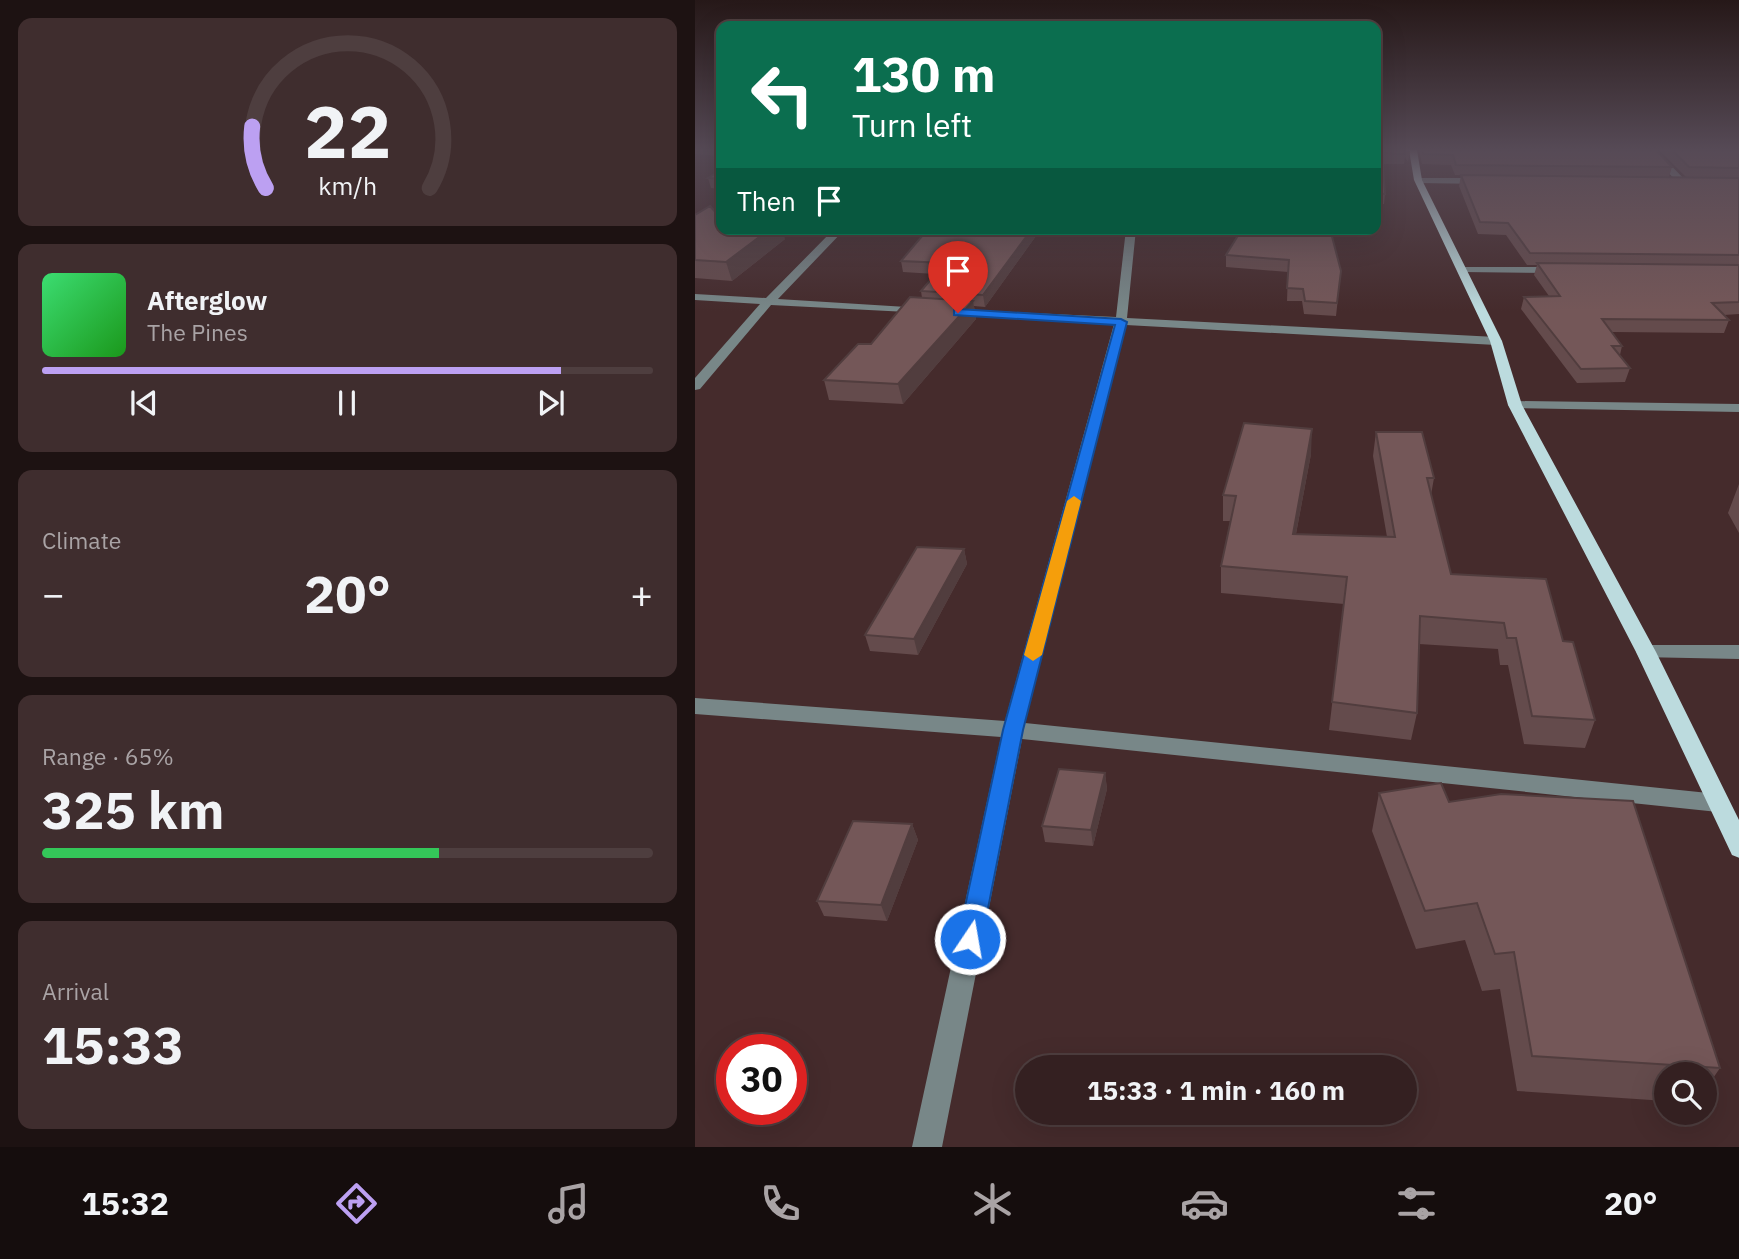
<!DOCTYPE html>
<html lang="en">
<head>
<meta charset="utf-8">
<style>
	:root { --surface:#342021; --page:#3f2d2e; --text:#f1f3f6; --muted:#a9a3a5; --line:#4e3e3f; --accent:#bca0f2 }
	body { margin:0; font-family:"IBM Plex Sans",sans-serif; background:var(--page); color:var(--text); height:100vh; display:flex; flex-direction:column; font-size:26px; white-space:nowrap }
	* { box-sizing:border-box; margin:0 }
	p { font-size:23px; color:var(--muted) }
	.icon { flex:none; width:38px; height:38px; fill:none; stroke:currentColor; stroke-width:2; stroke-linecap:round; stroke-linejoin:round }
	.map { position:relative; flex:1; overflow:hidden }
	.sheet { display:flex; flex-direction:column; gap:18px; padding:18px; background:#1d1212; width:695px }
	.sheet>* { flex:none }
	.guide { position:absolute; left:21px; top:21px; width:665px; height:214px; border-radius:14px; box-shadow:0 7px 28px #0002,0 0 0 2px var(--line); background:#0b6e4f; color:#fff; overflow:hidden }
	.fabs { position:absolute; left:959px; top:1062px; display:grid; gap:14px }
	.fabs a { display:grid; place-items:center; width:63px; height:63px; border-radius:50%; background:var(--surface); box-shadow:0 7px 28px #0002,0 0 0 2px var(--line); font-size:35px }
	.speed { position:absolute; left:21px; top:1034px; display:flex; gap:14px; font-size:35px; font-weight:700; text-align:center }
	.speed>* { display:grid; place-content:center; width:91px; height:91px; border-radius:50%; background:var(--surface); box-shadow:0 7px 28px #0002,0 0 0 2px var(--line); line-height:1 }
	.speed .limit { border:10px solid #d22; background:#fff; color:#111 }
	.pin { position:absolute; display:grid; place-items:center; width:60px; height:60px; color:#fff; margin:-72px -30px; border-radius:50% 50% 50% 0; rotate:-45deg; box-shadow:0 0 7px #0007 }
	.pin .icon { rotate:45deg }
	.me { position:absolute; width:77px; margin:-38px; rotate:12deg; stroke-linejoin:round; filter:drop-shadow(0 0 5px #0008) }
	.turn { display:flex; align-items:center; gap:24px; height:147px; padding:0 21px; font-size:32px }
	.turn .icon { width:91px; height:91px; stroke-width:2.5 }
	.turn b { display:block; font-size:49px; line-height:60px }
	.then { display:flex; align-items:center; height:66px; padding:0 21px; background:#0003; gap:14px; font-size:26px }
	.big { font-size:52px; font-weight:800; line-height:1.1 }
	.sheet .tile { flex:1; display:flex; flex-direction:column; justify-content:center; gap:10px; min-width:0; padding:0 24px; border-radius:14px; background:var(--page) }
	.sheet .dial { align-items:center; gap:0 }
	.dial svg { height:182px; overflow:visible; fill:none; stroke:var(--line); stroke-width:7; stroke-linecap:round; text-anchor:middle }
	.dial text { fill:var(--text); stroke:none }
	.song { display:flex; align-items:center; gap:21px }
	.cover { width:84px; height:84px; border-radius:10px; background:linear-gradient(135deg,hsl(140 70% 55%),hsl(120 70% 35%)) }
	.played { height:7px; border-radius:4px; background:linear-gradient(90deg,var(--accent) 85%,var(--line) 85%) }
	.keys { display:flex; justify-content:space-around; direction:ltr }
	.heat { display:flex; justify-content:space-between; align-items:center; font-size:38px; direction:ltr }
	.charge { height:10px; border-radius:5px; background:linear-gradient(90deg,#34c759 65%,var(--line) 0) }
	.trip { position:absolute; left:320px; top:1055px; width:402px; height:70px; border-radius:35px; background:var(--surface); box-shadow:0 7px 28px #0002,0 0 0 2px var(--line); font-weight:800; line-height:70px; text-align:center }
	.dock { display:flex; height:112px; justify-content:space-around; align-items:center; background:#150d0d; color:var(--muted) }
	.dock .icon { width:49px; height:49px }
	.dock .current { color:var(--accent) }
	.dock b { font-size:32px; color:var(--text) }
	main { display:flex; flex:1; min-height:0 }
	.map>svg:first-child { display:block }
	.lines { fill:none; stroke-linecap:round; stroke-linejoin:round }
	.minor { fill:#788788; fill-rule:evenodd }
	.major { fill:#bcdbde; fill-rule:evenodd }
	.wall { fill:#644b4c }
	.shaded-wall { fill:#513d3e }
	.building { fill:#745758; stroke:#513d3e; stroke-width:2 }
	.route { fill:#1a73e8; stroke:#114b97; stroke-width:2 }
	.slow { fill:#f59e0b }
</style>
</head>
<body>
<main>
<section class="sheet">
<div class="tile dial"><svg viewBox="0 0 100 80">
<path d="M14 69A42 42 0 1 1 86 69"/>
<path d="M14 69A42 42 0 0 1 8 42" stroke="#bca0f2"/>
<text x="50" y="56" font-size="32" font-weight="700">22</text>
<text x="50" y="72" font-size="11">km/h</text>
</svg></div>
<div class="tile">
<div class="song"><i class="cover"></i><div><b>Afterglow</b><p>The Pines</p></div></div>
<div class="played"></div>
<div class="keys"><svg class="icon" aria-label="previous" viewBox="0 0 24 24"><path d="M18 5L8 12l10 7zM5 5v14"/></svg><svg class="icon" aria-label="pause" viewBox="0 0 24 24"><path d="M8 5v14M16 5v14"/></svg><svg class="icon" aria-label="next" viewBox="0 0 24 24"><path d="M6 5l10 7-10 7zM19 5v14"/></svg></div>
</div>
<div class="tile"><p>Climate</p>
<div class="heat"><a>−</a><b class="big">20°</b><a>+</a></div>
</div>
<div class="tile"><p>Range · 65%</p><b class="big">325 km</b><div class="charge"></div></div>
<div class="tile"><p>Arrival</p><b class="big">15:33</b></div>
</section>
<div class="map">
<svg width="1045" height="1147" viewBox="0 0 1045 1147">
	<rect width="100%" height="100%" fill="#452b2c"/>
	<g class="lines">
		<path class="minor" d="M952,150H961L991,181V185H985Z
			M720,178H789L793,181L789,184L723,183Z
			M139,229H150L83,299L228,308L234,311L232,313L76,305L5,389L0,390V378L65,304L0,300V294L71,298Z
			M431,229H441L432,318L801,337L807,341L801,345L431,325L330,723L1023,794L1031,796L1034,803L1031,810L1023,812L327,739L247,1147H217L306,737L0,714V698L310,721L419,324L256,315L250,312L256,309L421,317Z
			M764,267H862L867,270L862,273L768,272L764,271Z
			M820,401L1045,404V412L815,408L813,405Z
			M951,645H1045V659L944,657L941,652L944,647Z"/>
		<path class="major" d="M714,150H722L727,180L807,341L827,405L961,652L1045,822V858L1037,855L941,652L813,405L795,341L719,180Z"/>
	</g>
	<path class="wall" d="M0,150H26V156L0,154Z
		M681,150H714L715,152L713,162L710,157L709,164H688L690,194L689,204H681Z
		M724,150H961L977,167L974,177L760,175L756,165L727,164Z
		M964,150H1044V314L1029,315L1034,320L1029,333L917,332L927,346L925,355L935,368L930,382L882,383L826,309L829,297L854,296L839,275L842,265H832L811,235L783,234L764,186L766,175L991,177Z
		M26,170V189L16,188L13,178Z
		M0,215L24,217L90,239L37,281L0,278Z
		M233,229H346L290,307L279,306L281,319L208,404L134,400L129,380L176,344L227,298L226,291L240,274L208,272L206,261Z
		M496,229H635L646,271L641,316L609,314L607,301H592L593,272L531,267V255L545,232Z
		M681,432L739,478L736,495L756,574L868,641L900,720L890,748L829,744L813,665H805L803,649L724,644L722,713L716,740L634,730L649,604L526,593V566L535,521H528V495L616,454L601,534L692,537L678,456Z
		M1044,484V533L1033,513Z
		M269,549L272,564L223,655L175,651L170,635Z
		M410,773L412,789L398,846L350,842L347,826Z
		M684,793L754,802L1025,1068L1010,1090V1074H971V1101L822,1091L805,989L787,991L770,940L721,949L677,831Z
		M217,824L223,840L192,921L129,916L122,901Z"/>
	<path class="shaded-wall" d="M75,229H88L90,239L37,281L31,262Z
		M337,229H346L290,307L288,295Z
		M278,301L281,319L208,404L203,384Z
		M617,429L616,454L596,560L598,534Z
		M269,549L272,564L223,655L219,639Z
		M410,773L412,789L398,846L396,830Z
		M217,824L223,840L192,921L186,905Z"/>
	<path class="building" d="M681,150H709L710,154L687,153L690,194L681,193Z
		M727,150H961L977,167L761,165L758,155L728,154Z
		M977,150H1044V168L994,167Z
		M26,170V179L13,178Z
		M766,175L1044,178V255L835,253L813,223L785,222Z
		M15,206L23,215L22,217H26V229H75L31,262L0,260V215Z
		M233,229H337L288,295L226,291L250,263L206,261Z
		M547,229H635L646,271L642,303L610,301L608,289L592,288L594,260L531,255Z
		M842,263L1044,265V302L1017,303L1034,320L907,319L927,346H917L935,368L886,369L829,297L865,296Z
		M215,297L278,301L203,384L129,380L163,344H176Z
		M549,423L617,429L598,534L700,537L681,432H727L739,478H732L756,574L851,579L868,641L878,642L900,720L837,716L821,638H812L809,623L725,616L722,713L637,702L652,577L526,566L541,496L528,495Z
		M222,547L269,549L219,639L170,635Z
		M364,769L410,773L396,830L347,826Z
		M746,783L754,802L806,794L938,801L1025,1068L837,1056L819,952L800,954L782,903L730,911L684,793Z
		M158,821L217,824L186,905L122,901Z"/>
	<linearGradient id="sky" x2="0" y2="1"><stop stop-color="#261818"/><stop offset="0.48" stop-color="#564a56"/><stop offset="1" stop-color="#564a56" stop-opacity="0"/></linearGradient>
	<rect width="1045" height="311" fill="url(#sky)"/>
	<path class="route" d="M263,309L426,319L432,322L328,730L287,939L283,946L275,949L267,946L263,939L308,730L420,325L259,315V310Z"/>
	<path class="slow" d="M379,496L386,501L347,655L338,661L329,655L372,501Z"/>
</svg>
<div class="fabs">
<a><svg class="icon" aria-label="search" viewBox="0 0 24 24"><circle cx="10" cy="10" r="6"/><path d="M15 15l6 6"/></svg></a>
</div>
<div class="speed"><div class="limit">30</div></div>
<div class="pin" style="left:263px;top:313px;background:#d93025"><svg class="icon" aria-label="arrive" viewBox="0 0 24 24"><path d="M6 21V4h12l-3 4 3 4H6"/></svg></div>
<svg class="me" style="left:275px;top:939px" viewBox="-20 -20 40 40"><circle r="17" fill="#1a73e8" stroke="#fff" stroke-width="3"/><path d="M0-11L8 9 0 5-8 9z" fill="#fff"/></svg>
<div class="trip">15:33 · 1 min · 160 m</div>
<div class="guide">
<div class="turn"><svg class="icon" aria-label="left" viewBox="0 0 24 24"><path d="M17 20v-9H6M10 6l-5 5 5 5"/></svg><div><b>130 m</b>Turn left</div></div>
<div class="then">Then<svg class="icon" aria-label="arrive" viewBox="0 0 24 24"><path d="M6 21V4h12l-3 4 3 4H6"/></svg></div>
</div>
</div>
</main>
<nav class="dock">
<b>15:32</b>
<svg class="icon current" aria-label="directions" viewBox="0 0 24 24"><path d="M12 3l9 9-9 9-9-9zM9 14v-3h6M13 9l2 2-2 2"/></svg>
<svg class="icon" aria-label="music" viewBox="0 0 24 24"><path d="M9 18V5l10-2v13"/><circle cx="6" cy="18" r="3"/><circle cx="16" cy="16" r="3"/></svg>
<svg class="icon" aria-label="phone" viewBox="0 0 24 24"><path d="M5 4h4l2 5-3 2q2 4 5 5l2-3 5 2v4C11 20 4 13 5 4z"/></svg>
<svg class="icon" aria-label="climate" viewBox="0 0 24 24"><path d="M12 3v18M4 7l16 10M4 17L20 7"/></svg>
<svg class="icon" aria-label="car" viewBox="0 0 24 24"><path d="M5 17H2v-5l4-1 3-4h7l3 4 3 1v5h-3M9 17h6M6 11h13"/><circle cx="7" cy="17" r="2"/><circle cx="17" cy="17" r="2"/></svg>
<svg class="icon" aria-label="filters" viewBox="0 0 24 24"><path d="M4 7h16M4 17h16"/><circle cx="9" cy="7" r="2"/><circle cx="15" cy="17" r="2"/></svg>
<b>20°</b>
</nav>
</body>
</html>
